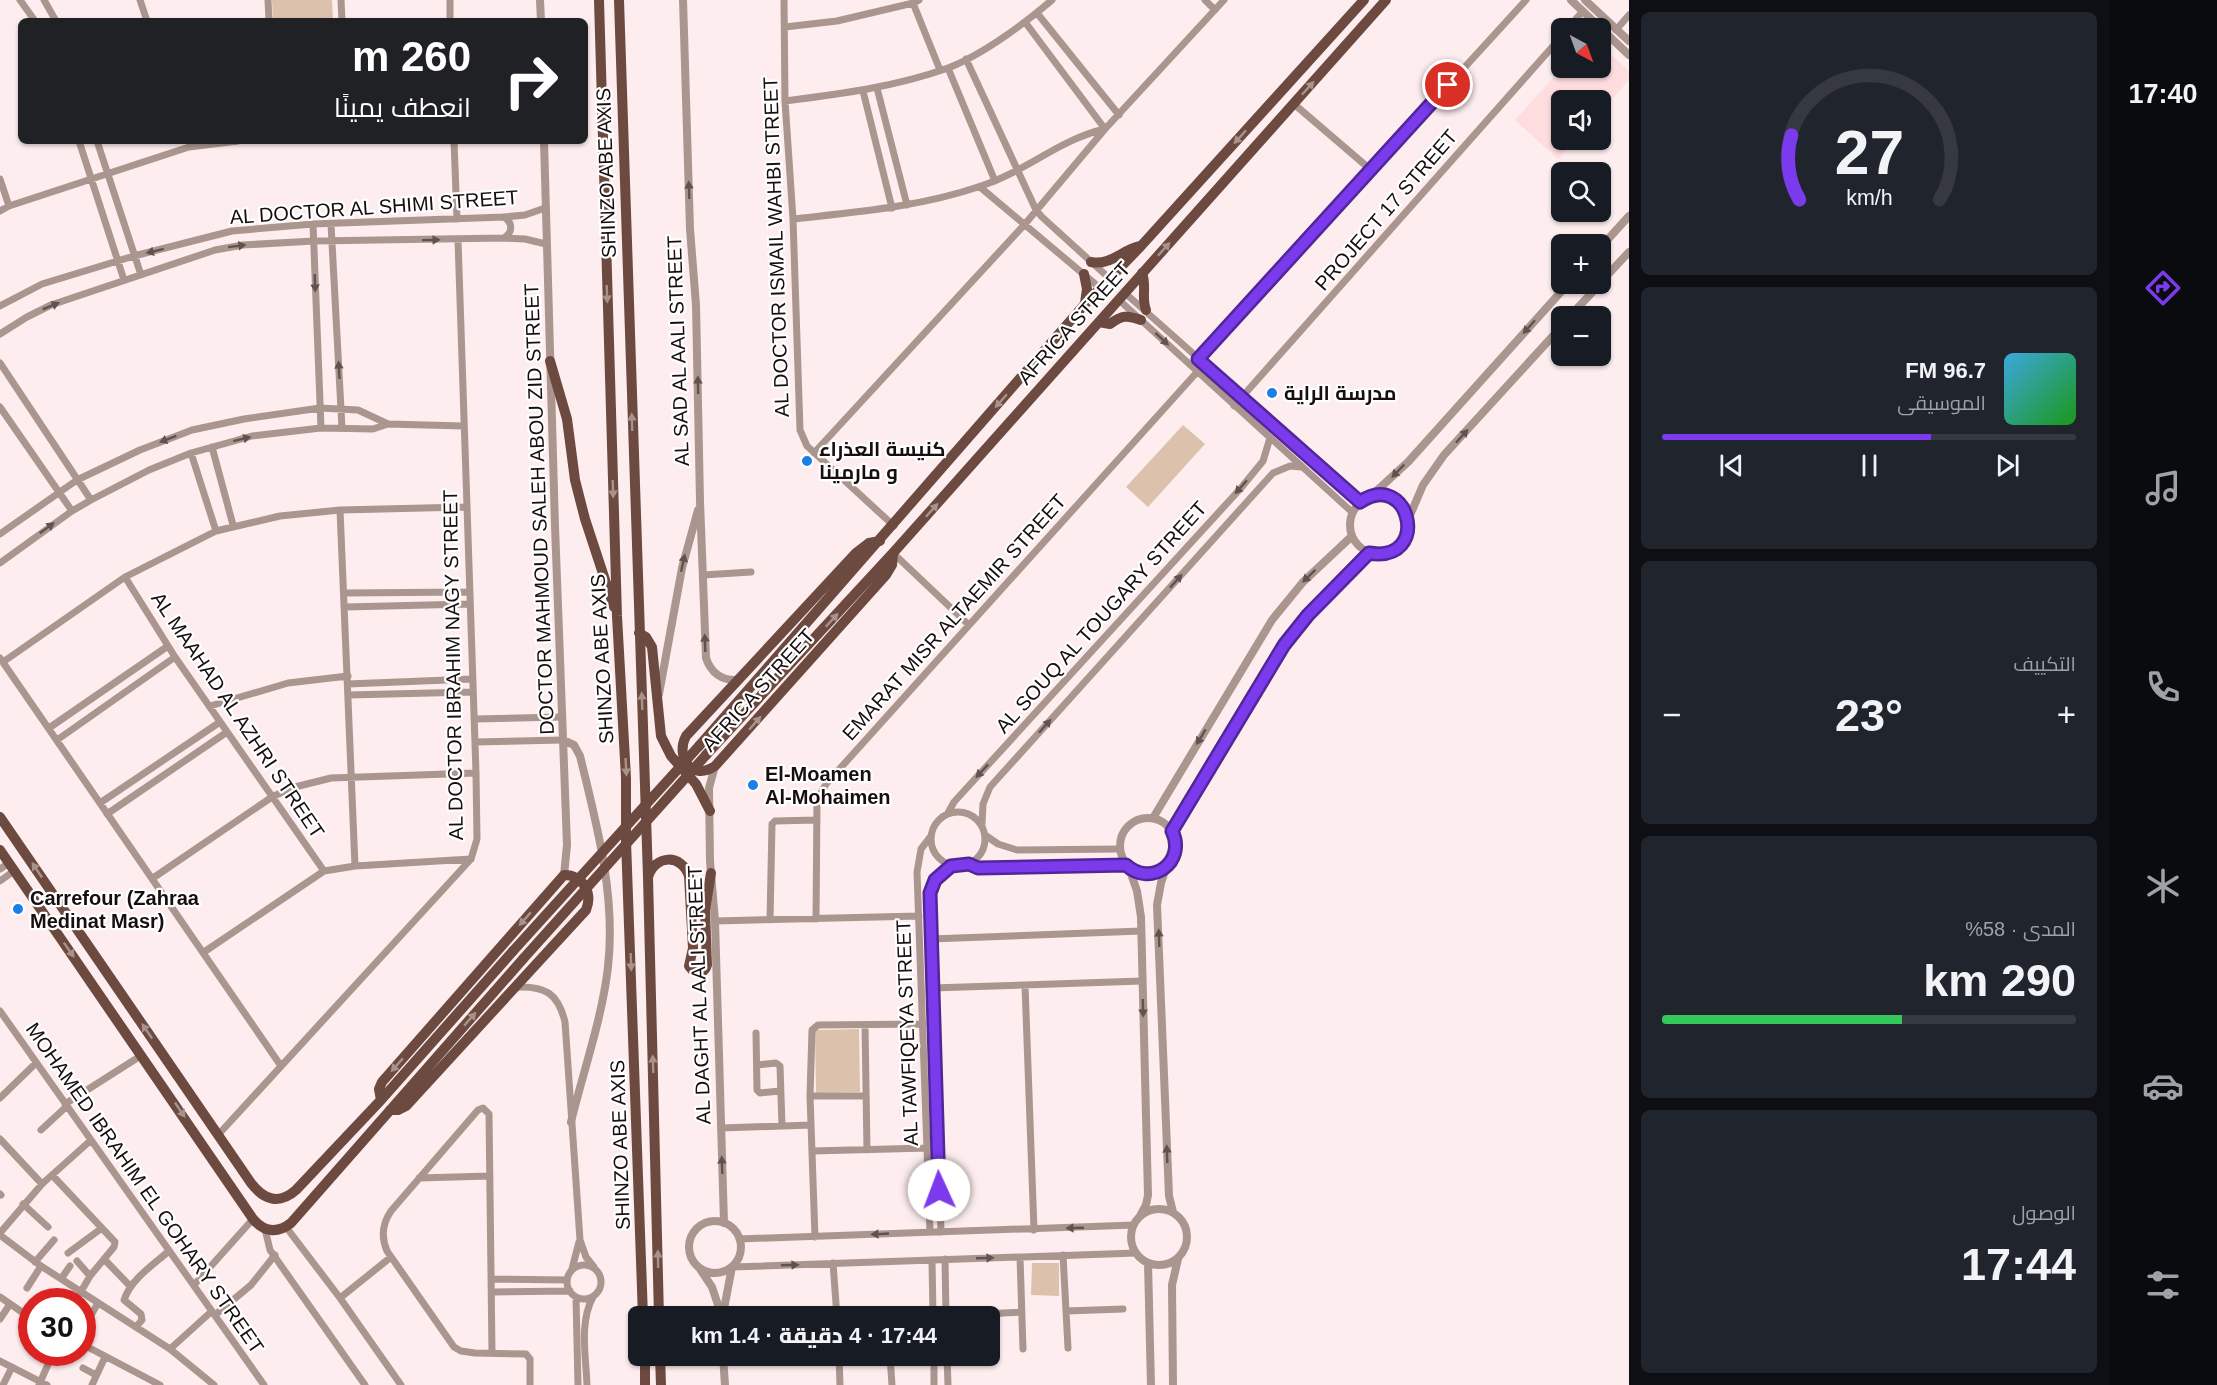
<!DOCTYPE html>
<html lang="ar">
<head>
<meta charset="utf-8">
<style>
	:root { --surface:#171b24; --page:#20242c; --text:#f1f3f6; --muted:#9ea1a6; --line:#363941; --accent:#7c3aed }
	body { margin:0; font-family:Helvetica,Cairo,sans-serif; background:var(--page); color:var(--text); direction:rtl; height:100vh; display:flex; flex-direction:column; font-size:22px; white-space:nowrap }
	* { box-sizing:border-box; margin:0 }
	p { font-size:20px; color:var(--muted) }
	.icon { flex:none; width:33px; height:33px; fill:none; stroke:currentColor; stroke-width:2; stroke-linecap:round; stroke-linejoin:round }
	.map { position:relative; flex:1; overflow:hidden; direction:ltr }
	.side { display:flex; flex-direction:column; gap:12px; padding:12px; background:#0d0f14; width:480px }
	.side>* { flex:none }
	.banner { position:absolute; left:18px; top:18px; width:570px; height:126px; border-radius:9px; box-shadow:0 2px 4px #0004; direction:rtl; background:#202124; color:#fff; overflow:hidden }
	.needle { width:39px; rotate:139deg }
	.tools { position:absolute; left:1551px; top:18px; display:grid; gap:12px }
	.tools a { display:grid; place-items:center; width:60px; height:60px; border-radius:9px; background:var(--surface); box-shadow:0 2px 4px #0004; font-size:30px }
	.speed { position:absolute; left:18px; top:1288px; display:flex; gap:12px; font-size:30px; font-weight:700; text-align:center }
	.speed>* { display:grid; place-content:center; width:78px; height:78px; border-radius:50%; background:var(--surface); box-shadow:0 2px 4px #0004; line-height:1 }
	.speed .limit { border:9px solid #d22; background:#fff; color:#111 }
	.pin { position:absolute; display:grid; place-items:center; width:51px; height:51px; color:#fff; margin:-26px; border:3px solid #fff; border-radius:50%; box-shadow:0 2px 6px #0007 }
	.me { position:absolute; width:66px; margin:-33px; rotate:358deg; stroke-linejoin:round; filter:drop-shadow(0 0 4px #0008) }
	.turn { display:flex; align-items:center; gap:21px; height:126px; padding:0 18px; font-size:27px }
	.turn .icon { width:78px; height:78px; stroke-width:2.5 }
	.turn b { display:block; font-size:42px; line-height:51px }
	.big { font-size:45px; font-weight:800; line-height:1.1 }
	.side .card { flex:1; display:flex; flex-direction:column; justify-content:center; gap:9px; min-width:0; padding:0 21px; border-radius:9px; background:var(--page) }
	.side .dial { align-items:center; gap:0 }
	.dial svg { height:156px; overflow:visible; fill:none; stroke:var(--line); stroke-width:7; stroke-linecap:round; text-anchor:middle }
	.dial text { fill:var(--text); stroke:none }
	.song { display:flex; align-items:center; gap:18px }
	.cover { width:72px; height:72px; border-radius:9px; background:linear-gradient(135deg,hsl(200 70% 55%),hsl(120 70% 35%)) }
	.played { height:6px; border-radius:3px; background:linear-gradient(90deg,var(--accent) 65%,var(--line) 65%) }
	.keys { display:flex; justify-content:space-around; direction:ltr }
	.heat { display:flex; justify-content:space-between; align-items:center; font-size:33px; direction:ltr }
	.charge { height:9px; border-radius:4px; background:linear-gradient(90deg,#34c759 58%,var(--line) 0) }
	.trip { position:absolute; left:628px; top:1306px; width:372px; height:60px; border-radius:9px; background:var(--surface); box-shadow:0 2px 4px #0004; font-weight:800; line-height:60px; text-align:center; direction:rtl }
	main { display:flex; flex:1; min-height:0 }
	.tab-bar { display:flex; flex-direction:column; width:108px; justify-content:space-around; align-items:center; background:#090b0e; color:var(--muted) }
	.tab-bar .icon { width:42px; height:42px }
	.tab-bar .on { color:var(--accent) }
	.tab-bar b { font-size:27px; color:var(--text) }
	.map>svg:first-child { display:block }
	.built { fill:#ffdddf }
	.green { fill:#dcc2ad }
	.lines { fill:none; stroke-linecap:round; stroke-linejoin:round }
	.minor { stroke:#aa958f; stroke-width:7 }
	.tertiary { stroke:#aa958f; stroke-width:8 }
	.primary { stroke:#6c4a40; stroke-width:10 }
	.primary-bridge { stroke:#6c4a40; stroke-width:10 }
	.oneway { fill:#a7928c }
	.oneway2 { fill:#60524f }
	.route-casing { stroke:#51269a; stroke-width:15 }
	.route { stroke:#7c3aed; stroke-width:10 }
	.poi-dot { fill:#1c7fe7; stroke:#fff; stroke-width:2 }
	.labels { text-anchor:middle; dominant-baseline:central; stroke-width:4.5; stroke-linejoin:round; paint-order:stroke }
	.street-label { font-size:20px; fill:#160e0f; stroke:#fff }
	.poi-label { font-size:20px; font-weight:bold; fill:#160e0f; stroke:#fff; text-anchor:start }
</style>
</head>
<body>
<main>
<nav class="tab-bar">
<b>17:40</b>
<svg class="icon on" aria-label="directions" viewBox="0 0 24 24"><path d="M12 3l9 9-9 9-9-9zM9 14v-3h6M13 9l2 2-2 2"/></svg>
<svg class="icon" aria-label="music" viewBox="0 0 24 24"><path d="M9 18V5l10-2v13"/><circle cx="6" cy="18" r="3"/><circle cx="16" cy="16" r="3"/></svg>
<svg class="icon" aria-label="phone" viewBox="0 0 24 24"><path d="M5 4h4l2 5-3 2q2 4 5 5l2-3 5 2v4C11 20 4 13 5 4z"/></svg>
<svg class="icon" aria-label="climate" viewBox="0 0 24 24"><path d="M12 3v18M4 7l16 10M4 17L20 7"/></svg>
<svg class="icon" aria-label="car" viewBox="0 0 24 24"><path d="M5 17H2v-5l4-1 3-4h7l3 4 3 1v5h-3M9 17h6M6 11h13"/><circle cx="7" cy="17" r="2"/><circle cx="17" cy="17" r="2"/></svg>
<svg class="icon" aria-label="filters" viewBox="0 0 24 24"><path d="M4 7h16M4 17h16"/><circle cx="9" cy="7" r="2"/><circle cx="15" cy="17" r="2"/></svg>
</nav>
<section class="side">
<div class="card dial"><svg viewBox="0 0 100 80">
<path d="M14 69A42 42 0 1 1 86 69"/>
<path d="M14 69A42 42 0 0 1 10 36" stroke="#7c3aed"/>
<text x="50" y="56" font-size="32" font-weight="700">27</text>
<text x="50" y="72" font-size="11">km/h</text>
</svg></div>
<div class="card">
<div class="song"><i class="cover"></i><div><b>96.7 FM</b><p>الموسيقى</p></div></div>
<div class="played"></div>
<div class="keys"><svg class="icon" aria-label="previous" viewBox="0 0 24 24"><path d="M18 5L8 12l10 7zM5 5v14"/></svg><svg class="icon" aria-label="pause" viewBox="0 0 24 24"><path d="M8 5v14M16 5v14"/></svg><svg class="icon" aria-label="next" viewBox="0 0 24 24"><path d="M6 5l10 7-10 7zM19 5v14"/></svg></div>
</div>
<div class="card"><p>التكييف</p>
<div class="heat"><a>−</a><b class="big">23°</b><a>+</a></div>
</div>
<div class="card"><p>المدى · 58%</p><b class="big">290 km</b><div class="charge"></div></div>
<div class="card"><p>الوصول</p><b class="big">17:44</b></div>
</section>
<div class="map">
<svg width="1629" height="1385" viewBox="0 0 1629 1385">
	<rect width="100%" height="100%" fill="#fdedee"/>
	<path class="built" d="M1601,45L1629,71V80L1601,112L1600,100H1562V140H1576L1558,159L1515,120L1562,68H1600Z"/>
	<path class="green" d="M272,0H332L333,21H273Z
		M1183,425L1205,444L1148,507L1126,487Z
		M859,1029L860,1092L816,1093L815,1030Z
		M1032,1263H1059V1296L1031,1295Z"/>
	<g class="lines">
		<path class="minor" d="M20,0L35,21
			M44,0L56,21
			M140,0L147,21
			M268,0L269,21
			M341,0L342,21
			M450,0V21
			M784,0L785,101L793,219L800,430L807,446L894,526
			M1205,0L1215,10
			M913,3L940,70
			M1037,13L1119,115
			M785,27L837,21L913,3L919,0
			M1568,28L1583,11
			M1616,30L1629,15
			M966,59L1036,210L1042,217L1109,278
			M948,68L995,181
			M877,88L907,205
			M863,91L892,208
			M785,101C840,94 895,87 948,68C982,55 1024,24 1052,0
			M1294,104L1371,170
			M79,141L124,280
			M97,141L141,275
			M454,141L457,219
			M0,179L9,206
			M980,187L1100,288
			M0,211L9,206L189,147L238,141
			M793,219C856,212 920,207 981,186C1025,172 1060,139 1105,129L1025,22
			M313,224L321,428
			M331,224L342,428
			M504,238C513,232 513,223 504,217
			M1125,293L1360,502
			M1119,300L1352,512
			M0,306L42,284L134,256L232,231L313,224L504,217L525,215L545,208
			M0,334L27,317L51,305L215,250L243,245L314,241L504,238L525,239L546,244
			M0,363L91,500
			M1192,366L1526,0
			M1234,406L1562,36
			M0,407L72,511
			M212,447L233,525
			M191,453L216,531
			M814,453L1025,224L1105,129L1224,0
			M340,510L355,866
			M0,534L77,480L140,450L192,430L244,419L320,408L358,410L388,424
			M893,553L969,625
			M0,563L72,511L91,500L149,470L191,453L252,436L321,428L373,429L388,424L463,426
			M703,575L751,572
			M125,577L175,657L324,871
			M344,593L469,592
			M345,607L469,604
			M0,658L281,1066
			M3,662L125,577L216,531L280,516L340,510L466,507
			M348,684L472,679
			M348,695L472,692
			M210,706L288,683L348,676
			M474,719L561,717
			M49,728L168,646
			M57,740L175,657
			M475,742L563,740
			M100,803L220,722
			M931 839a27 27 0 1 1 54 0a27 27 0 1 1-54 0Z
			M948,813L954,802L1241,488L1263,461L1270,438
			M107,814L227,732
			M982,824L983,804L990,787L1273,473L1290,466L1302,467
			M985,835L998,844L1017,850L1120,849
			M969,864L978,868L1126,865
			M0,869L9,863
			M153,878L272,797L291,788L331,778L476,773
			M0,881L14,871
			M816,919L817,800L826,784L1198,371
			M770,920L772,824L775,821L817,820
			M715,921L919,916
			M931,939L1141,931
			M204,952L324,871L355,866L471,859
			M1025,985L1034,1230
			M517,987C545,986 558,993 565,1022L580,1240L586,1257L594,1267
			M932,988L1142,981
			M0,1011L264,1385
			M865,1025L867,1150
			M756,1033L757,1090L760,1093L780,1091
			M757,1065L776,1063L780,1066L782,1126
			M810,1096H866
			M0,1098L36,1063
			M65,1104L142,1055
			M721,1128L811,1125
			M41,1130L67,1106
			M218,1135L471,859L477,839L476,773L458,240
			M0,1139L42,1184
			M812,1151L928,1148
			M52,1175L115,1242L114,1247L90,1276L75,1302
			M419,1178L490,1176
			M0,1194L1,1195
			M23,1204L48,1227
			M286,1227L340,1298L401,1385
			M265,1229L270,1250L365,1385
			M930,1232L917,872L921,849L931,836
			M941,1232L930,893L935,880L951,866
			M0,1233L42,1184L90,1141
			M0,1235L41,1266L170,1349L214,1385
			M815,1237L810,1096L812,1030L818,1025L923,1024
			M739,1239L1134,1225
			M68,1253L102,1228
			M1063,1255L1068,1348
			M1020,1257L1023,1349
			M104,1259L130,1286
			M945,1259L946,1317
			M932,1260L933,1317
			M77,1261L90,1276
			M35,1262L54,1240
			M833,1263L837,1317
			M567 1282a17 17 0 1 1 34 0a17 17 0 1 1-34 0Z
			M732,1267L1136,1253
			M572,1269L579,1242
			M61,1279L70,1266
			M492,1279L567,1280
			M194,1285L253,1219
			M27,1288L41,1266
			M492,1292L570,1291
			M0,1297L32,1319
			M576,1297L578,1385
			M340,1298L391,1257
			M1066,1311L1123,1309
			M215,1315L251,1285L275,1255
			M849,1315L912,1311
			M946,1316L1022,1312
			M0,1319L10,1304
			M136,1327L142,1320L141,1314L124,1300C131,1279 153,1265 169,1251
			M83,1329L98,1303
			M82,1344L160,1385
			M170,1349L212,1311
			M492,1353L489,1114L483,1108L478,1110L391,1211C382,1224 381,1237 387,1251L454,1347L461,1351L475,1353L526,1354L530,1359V1385
			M839,1356L840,1385
			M890,1356L892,1385
			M934,1356V1385
			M947,1356L948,1385
			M0,1361L47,1385
			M83,1368L96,1375
			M3,1385L12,1367
			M39,1385L53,1353
			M92,1385L105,1357
			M587,1385C586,1357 579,1322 593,1297"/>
		<path class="tertiary" d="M540,0L541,21
			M683,0L690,229L696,305L700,501L706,658C711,673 722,681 738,680
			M1571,0L1629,55
			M1585,0L1629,41
			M544,141L555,526L567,845L564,875
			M1600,248L1629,216
			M1600,283L1629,252
			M1570,316L1600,284
			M1350 525a29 29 0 1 1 58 0a29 29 0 1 1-58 0Z
			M1371,496L1408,462L1568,284
			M1408,520L1423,485L1444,455L1562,326
			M659,694L682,568L698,510
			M563,740L574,745L580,756C597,825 616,896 608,967C602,1019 583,1072 571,1122
			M715,766L709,788L710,861L715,921L724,1223
			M1120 846a28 28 0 1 1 56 0a28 28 0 1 1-56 0Z
			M1153,818L1272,620L1303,582L1352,536
			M1172,831L1284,645L1308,615L1369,553
			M1129,868L1137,891L1141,917L1148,1195L1146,1205L1140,1216
			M1166,868L1161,883L1157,905L1169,1196L1173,1212
			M1131 1237a28 28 0 1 1 56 0a28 28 0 1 1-56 0Z
			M689 1247a26 26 0 1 1 52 0a26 26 0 1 1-52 0Z
			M1148,1263L1151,1385
			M700,1269L712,1287L722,1317
			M723,1314L732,1267
			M723,1356L725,1385
			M1173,1385L1172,1285L1178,1259"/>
		<path class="primary" d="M599,0L617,616L626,778V841L643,1317
			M619,0L648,877L659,1317
			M1091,262C1110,266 1122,250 1140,246
			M1142,273C1147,286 1141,297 1146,310
			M1084,274L1087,289L1085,303
			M1099,322L1110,324C1122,315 1127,315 1141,320
			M550,361L567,419L575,480L585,519L614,607
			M880,541L869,543L856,553L686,736C675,757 692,782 715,766L886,575L892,565L893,554
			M639,633L646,637L652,647L661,736L671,756L696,784L710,811
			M699,746L1085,304L1141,246L1364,0
			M706,755L893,553L1386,0
			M0,817L251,1183C264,1200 279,1205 296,1190L381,1100L513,951
			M0,850L253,1219C264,1232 277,1234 291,1223L523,959
			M648,877C655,854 682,854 689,876L693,948L689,966L694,972C700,974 705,972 707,965L705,910L711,873
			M381,1100L379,1089L382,1082L564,875C583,875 593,893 586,910L406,1106L398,1110H390
			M645,1356V1385
			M660,1356L661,1385"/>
		<path class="primary-bridge" d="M513,951L699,746
			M523,959L706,755"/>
	</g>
	<defs><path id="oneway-solid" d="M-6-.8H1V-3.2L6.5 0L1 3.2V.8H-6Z" transform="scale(1.5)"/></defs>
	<g class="oneway">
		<use href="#oneway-solid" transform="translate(1308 88) rotate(-48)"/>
		<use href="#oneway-solid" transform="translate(1240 137) rotate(132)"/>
		<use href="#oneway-solid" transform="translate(1164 249) rotate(-48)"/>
		<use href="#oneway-solid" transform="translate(607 294) rotate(88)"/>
		<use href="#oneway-solid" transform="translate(1001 401) rotate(131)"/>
		<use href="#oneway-solid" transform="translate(632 422) rotate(-92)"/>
		<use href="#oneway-solid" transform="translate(613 489) rotate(88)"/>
		<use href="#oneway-solid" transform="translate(932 510) rotate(-48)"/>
		<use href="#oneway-solid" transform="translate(832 620) rotate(-47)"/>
		<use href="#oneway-solid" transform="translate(642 701) rotate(-92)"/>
		<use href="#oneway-solid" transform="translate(755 723) rotate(-49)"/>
		<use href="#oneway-solid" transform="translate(626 767) rotate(87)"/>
		<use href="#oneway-solid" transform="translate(37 870) rotate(-124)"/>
		<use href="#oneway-solid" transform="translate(525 919) rotate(131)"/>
		<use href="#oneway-solid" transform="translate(69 950) rotate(55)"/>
		<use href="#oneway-solid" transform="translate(631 962) rotate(88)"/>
		<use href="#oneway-solid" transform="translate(470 1019) rotate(-49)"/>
		<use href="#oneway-solid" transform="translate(147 1031) rotate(-124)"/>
		<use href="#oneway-solid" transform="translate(653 1064) rotate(-92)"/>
		<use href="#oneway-solid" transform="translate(397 1065) rotate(131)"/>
		<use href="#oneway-solid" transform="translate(180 1110) rotate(56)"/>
		<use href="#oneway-solid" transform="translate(658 1259) rotate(-91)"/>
	</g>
	<g class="oneway2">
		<use href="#oneway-solid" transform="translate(689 190) rotate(-92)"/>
		<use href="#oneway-solid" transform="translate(431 240) rotate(-1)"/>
		<use href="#oneway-solid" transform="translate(237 246) rotate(-7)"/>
		<use href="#oneway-solid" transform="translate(155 251) rotate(166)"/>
		<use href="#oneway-solid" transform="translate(315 283) rotate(88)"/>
		<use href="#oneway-solid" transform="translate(51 306) rotate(-22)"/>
		<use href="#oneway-solid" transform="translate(1529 327) rotate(132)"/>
		<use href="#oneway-solid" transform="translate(1162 339) rotate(43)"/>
		<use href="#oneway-solid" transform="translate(339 370) rotate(-93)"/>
		<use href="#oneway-solid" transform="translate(698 385) rotate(-91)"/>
		<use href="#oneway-solid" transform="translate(1462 436) rotate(-48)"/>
		<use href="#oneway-solid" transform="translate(168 439) rotate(159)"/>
		<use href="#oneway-solid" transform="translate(242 439) rotate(-14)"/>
		<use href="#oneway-solid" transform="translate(1398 471) rotate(134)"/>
		<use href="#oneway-solid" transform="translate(1241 487) rotate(131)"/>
		<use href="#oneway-solid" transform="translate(47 528) rotate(-36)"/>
		<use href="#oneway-solid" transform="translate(683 563) rotate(-78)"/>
		<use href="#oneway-solid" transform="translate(1309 576) rotate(136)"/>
		<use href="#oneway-solid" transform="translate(1176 581) rotate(-48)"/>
		<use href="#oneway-solid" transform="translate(705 643) rotate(-92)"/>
		<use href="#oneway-solid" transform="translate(1045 726) rotate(-48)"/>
		<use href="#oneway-solid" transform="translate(1201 737) rotate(121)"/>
		<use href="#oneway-solid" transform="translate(982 771) rotate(133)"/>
		<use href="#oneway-solid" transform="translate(1159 938) rotate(-92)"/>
		<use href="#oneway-solid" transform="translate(1143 1008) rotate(89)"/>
		<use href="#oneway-solid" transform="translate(1167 1154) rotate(-92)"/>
		<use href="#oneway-solid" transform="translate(722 1165) rotate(-92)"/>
		<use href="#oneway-solid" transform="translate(1075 1228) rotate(178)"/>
		<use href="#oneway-solid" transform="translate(880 1234) rotate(177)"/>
		<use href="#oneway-solid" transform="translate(985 1258) rotate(-2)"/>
		<use href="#oneway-solid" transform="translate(790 1265) rotate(-2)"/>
	</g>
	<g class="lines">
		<g class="route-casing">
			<path id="route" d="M939,1190L930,893L935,880L951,866L969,864L978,868L1126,865C1151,888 1187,862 1172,831L1284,645L1308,615L1369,553C1432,564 1410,468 1360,502L1198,359L1448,85"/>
		</g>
		<use href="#route" class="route"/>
	</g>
	<g class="poi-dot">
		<circle cx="1272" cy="393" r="6"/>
		<circle cx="807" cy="461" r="6"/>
		<circle cx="753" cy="785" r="6"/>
		<circle cx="18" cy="909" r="6"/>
	</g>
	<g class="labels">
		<g class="street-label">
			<text transform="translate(606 173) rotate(-92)">SHINZO ABE AXIS</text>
			<text transform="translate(374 207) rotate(-4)">AL DOCTOR AL SHIMI STREET</text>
			<text transform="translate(1386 210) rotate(-49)">PROJECT 17 STREET</text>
			<text transform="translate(776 247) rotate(-92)">AL DOCTOR ISMAIL WAHBI STREET</text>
			<text transform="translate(1074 323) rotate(-48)">AFRICA STREET</text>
			<text transform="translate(678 351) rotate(-92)">AL SAD AL AALI STREET</text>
			<text transform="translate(539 509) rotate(-92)">DOCTOR MAHMOUD SALEH ABOU ZID STREET</text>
			<text transform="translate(954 617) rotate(-48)">EMARAT MISR ALTAEMIR STREET</text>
			<text transform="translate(1101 617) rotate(-48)">AL SOUQ AL TOUGARY STREET</text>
			<text transform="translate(602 659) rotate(-93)">SHINZO ABE AXIS</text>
			<text transform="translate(453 665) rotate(-91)">AL DOCTOR IBRAHIM NAGY STREET</text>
			<text transform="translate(758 690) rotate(-48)">AFRICA STREET</text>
			<text transform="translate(238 715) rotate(56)">AL MAAHAD AL AZHRI STREET</text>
			<text transform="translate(699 995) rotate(-92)">AL DAGHT AL AALI STREET</text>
			<text transform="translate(907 1033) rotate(-92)">AL TAWFIQEYA STREET</text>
			<text transform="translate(620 1145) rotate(-92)">SHINZO ABE AXIS</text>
			<text transform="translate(145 1188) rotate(55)">MOHAMED IBRAHIM EL GOHARY STREET</text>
		</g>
		<g class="poi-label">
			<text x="1284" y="393">مدرسة الراية</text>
			<text x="819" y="449">كنيسة العذراء<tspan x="819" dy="23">و مارمينا</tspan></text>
			<text x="765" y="774">El-Moamen<tspan x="765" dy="23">Al-Mohaimen</tspan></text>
			<text x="30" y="898">Carrefour (Zahraa<tspan x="30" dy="23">Medinat Masr)</tspan></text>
		</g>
	</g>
</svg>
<div class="tools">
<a><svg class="needle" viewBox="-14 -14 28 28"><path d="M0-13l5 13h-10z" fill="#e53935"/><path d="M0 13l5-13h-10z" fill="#9ea1a6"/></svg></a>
<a><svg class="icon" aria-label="sound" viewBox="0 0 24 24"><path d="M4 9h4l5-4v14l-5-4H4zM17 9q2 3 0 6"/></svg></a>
<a><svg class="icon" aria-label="search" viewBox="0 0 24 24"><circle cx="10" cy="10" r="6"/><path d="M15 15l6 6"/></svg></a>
<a>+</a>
<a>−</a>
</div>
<div class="speed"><div class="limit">30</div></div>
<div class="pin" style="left:1448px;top:85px;background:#d93025"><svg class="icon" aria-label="arrive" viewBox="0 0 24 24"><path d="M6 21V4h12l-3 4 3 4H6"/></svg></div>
<svg class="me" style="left:939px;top:1190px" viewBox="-20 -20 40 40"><circle r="19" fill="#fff"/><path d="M0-13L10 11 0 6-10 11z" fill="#7c3aed"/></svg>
<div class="trip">17:44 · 4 دقيقة · 1.4 km</div>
<div class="banner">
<div class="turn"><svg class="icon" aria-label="right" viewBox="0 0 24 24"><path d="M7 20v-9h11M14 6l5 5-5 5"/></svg><div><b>260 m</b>انعطف يمينًا</div></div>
</div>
</div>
</main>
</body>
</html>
